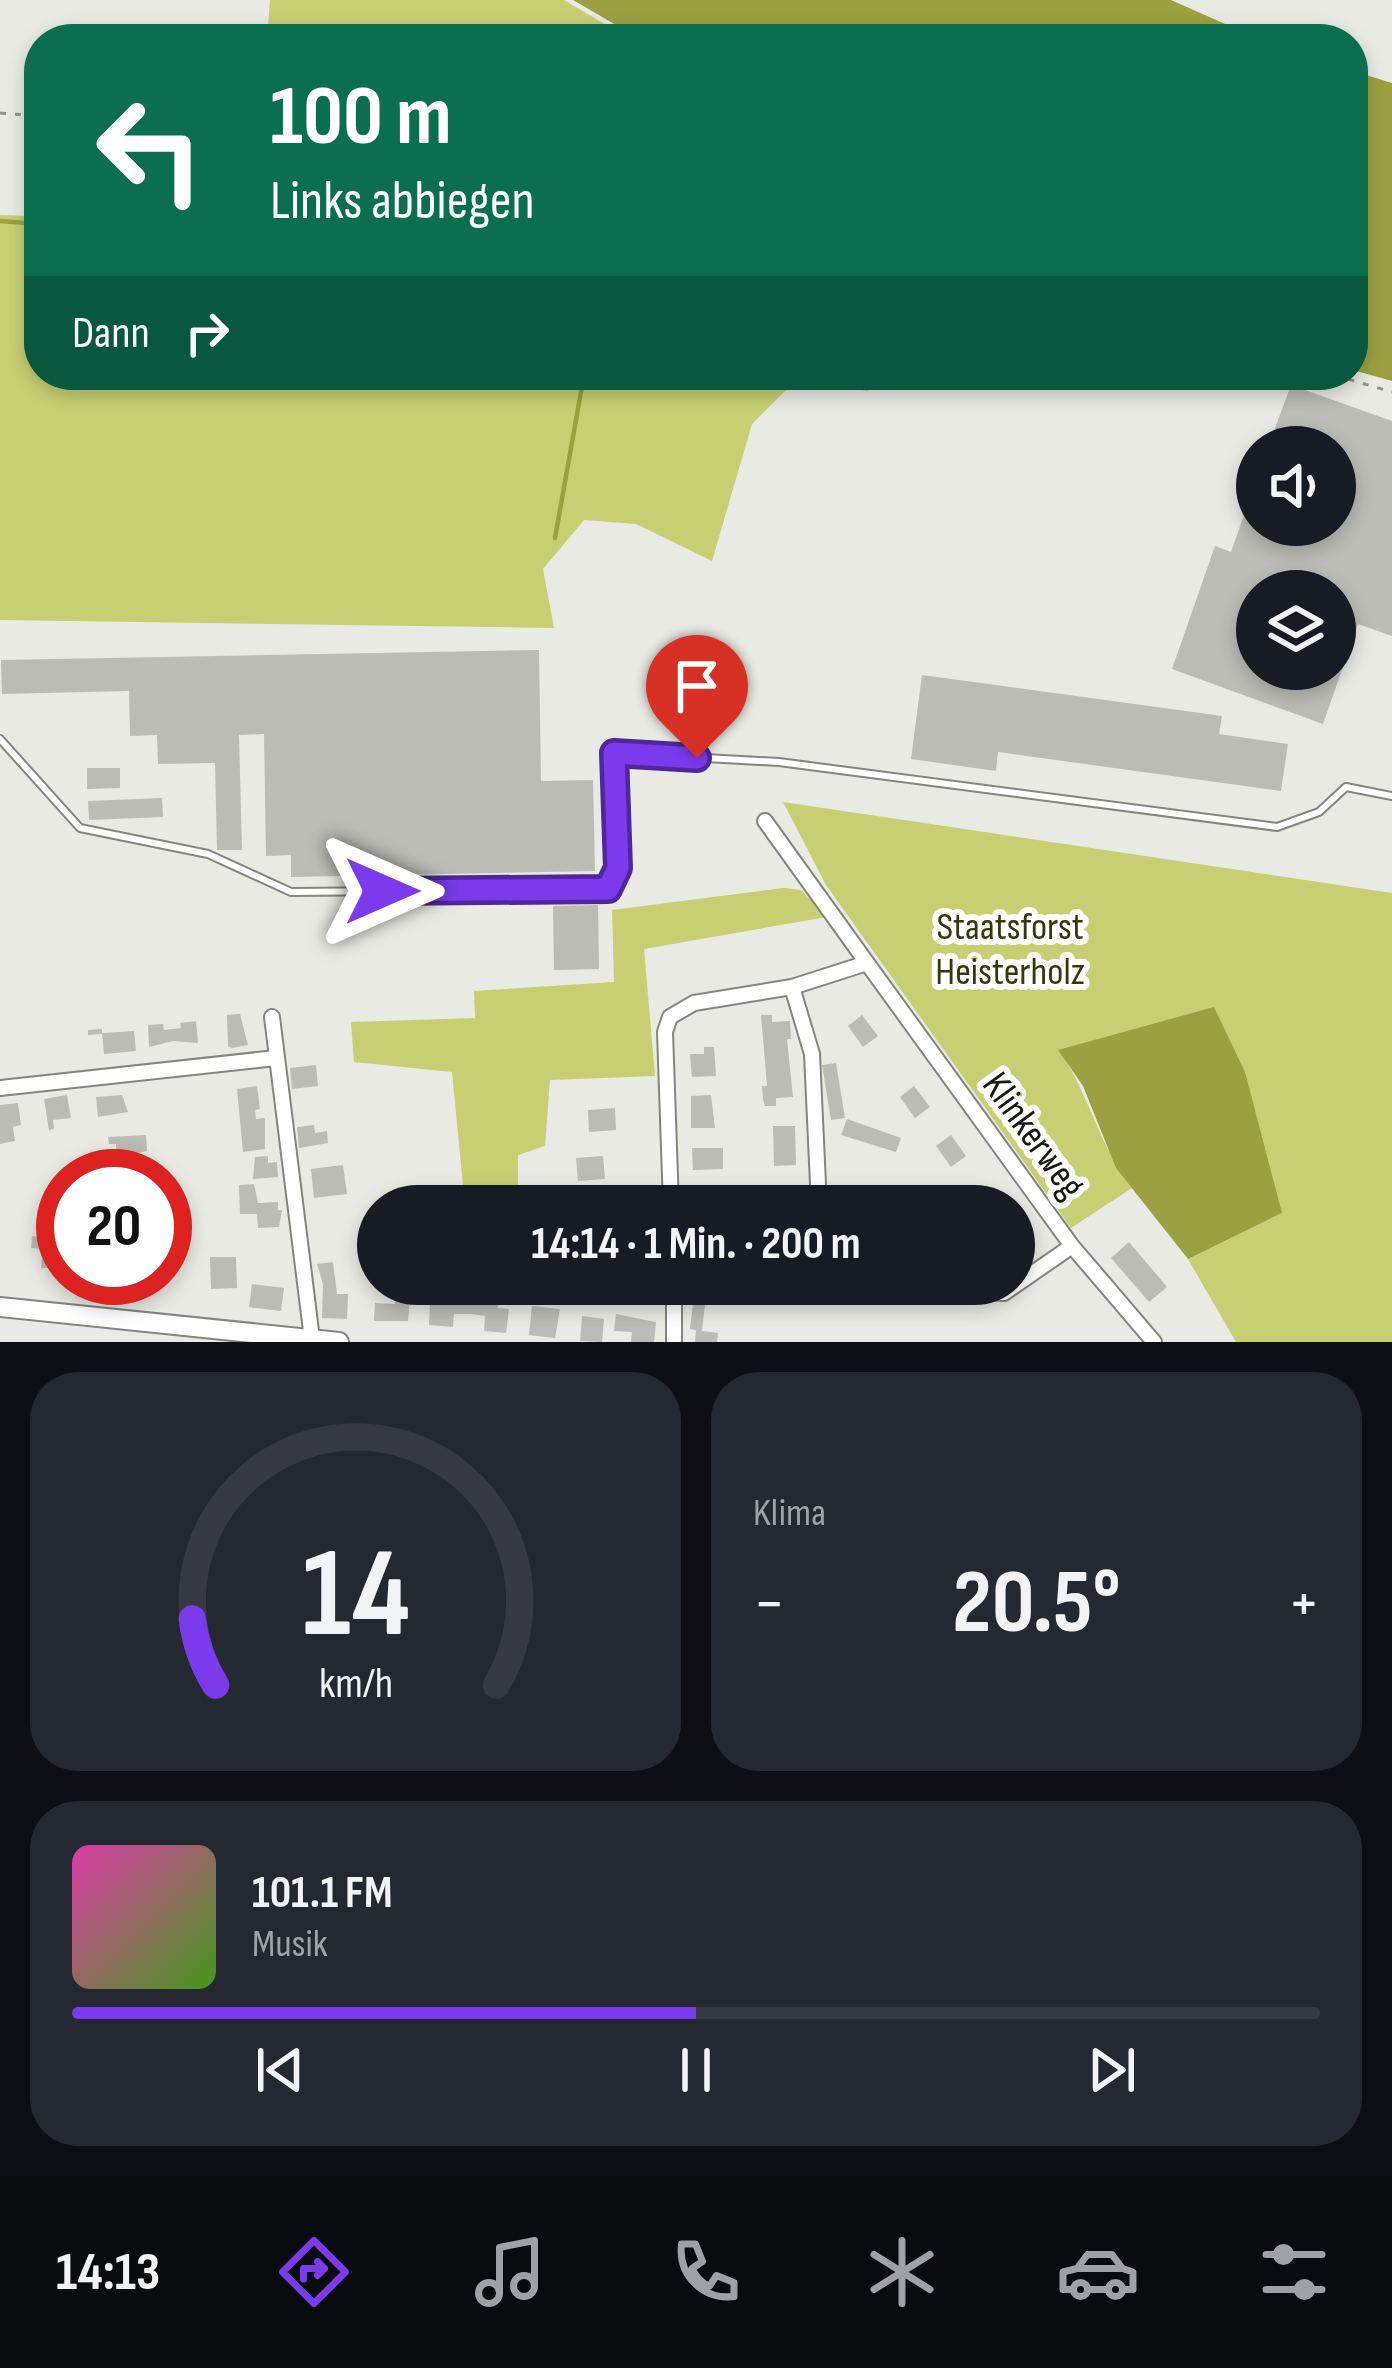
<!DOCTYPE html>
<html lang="de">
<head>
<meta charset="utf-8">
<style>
	:root { --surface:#171b24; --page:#242831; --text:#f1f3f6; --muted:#9ea1a6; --line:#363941; --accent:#7c3aed }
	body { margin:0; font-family:"Sofia Sans Condensed",sans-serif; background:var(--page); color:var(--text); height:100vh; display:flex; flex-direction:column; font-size:45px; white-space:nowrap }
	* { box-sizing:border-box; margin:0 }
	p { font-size:39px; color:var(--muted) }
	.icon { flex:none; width:66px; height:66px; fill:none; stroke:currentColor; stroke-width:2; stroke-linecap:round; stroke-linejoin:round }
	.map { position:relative; height:1342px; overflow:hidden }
	.sheet { display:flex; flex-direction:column; gap:30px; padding:30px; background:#0d0f14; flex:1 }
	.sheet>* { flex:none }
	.guide { position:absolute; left:24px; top:24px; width:1344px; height:366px; border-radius:48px; box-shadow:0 6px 18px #0003; background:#0b6e4f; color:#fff; overflow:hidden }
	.controls { position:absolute; left:1236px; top:426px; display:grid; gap:24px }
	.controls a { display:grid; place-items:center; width:120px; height:120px; border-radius:50%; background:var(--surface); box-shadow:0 6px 18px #0003; font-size:60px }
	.speed { position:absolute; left:36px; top:1149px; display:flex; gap:24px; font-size:60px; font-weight:700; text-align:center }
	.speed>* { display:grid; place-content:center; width:156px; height:156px; border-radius:50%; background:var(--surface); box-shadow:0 6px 18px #0003; line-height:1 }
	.speed .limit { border:18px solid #d22; background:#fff; color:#111 }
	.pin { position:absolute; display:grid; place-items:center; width:102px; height:102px; color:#fff; margin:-123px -51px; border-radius:50% 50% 50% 0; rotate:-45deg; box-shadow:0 0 12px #0007 }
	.pin .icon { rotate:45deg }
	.me { position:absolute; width:132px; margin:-66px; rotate:90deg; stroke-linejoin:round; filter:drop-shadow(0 0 9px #0008) }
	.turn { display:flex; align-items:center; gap:42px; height:252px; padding:0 48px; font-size:54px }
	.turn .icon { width:156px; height:156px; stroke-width:2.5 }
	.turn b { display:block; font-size:84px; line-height:102px }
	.then { display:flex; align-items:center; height:114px; padding:0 48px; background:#0003; gap:24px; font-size:45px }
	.big { font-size:90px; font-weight:700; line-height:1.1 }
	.sheet .tile { flex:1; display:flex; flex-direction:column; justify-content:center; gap:18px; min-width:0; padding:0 42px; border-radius:48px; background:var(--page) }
	.sheet .dial { align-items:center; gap:0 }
	.dial svg { height:312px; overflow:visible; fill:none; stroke:var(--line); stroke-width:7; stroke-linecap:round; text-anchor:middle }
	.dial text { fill:var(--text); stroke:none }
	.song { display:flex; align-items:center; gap:36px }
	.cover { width:144px; height:144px; border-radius:18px; background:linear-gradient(135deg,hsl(320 70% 55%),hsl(100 70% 35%)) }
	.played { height:12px; border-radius:6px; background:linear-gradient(90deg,var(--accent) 50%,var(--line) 50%) }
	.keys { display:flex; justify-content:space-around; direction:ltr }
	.heat { display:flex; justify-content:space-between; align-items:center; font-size:66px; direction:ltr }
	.sheet .tiles { flex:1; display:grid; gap:30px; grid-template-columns:1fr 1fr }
	.tile:last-child { grid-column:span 2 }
	.trip { position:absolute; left:357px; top:1185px; width:678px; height:120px; border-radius:60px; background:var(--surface); box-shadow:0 6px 18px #0003; font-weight:700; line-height:120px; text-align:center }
	.tab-bar { display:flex; height:192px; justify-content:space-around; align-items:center; background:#090b0e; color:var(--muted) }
	.tab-bar .icon { width:84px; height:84px }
	.tab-bar .active { color:var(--accent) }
	.tab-bar b { font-size:54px; color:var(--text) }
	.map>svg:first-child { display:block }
	.green { fill:#c7cf72 }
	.water { fill:#9ba141 }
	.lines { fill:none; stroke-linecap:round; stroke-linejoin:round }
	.stream { stroke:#9ba141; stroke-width:4.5 }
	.building { fill:#bbbcb5; fill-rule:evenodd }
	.lane-casing { stroke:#85857f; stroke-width:10 }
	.street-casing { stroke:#85857f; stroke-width:18 }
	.secondary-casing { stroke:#85857f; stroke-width:22 }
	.path { stroke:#92928d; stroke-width:3; stroke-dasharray:6 9; stroke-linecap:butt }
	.lane { stroke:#fff; stroke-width:6 }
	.street { stroke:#fff; stroke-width:14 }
	.secondary { stroke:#fff; stroke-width:18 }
	.route-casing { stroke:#51269a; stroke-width:30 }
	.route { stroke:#7c3aed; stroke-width:21 }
	.labels { text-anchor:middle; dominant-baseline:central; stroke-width:12; stroke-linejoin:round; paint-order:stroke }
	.park-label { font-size:39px; fill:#35370e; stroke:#fffffe }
	.street-label { font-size:39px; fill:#161614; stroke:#fffffe }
</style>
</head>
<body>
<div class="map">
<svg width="1392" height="1342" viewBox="0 0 1392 1342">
	<rect width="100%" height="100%" fill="#e9eae3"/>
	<path class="green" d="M270,0H564L630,39H267Z
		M0,215L39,216V375H873L868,391L795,381L752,424L712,561L636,524L584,520L543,569L554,628L0,620Z
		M783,802L1392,893V1342H1236L1188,1259L1282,1213L1059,1050C1089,1094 1100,1148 1132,1188L1071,1228L826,885Z
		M784,888L801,890L827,917L644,949L655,1076L550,1080L545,1146L518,1155V1206H465L452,1072L354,1062L351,1022L475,1018L474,991L614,982L612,910Z"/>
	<path class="water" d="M573,0H1171L1259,39H640Z
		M1353,71L1392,83V381L1353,370Z
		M1214,1007L1245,1072L1282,1213L1188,1259L1116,1168L1083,1086L1058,1050Z"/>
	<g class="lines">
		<path class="stream" d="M0,221L39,224
			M555,538L584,375"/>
	</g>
	<path class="building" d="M1291,385L1392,421V636L1358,624L1323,724L1172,669L1215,546L1231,552L1256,481L1257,525H1335V447H1268ZM1257,591H1335V669H1257Z
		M539,650L541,781L593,780L595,871L291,877V855L266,856L264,734L239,735L242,850H217L215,763L158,764L157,735L130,736L129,691L2,694L1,660Z
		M922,675L1222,716L1219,734L1288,744L1281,791L998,752L996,771L911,759Z
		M87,768H120V788L87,789Z
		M162,798L163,817L89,820L88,801Z
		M598,905L599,969L554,970L553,906Z
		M240,1014L248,1045L232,1048L228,1046L227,1015Z
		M761,1015H772V1022L790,1021L791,1039H787L793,1097L776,1098V1106H765L763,1099L762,1086H767Z
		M862,1015L878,1036L863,1047L848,1026Z
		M196,1021L198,1043L173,1041L149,1047L148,1025L163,1024L164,1030L172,1029L181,1028L180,1023Z
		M102,1029V1033L134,1031L136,1051L104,1054L102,1034L88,1035V1030Z
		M704,1047H714L716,1076L692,1077L690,1054H704Z
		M836,1063L845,1118L831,1120L822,1065Z
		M316,1065L318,1086L292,1089L290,1068Z
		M257,1086L260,1109L255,1110L256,1119L265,1118V1149L243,1152L237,1089Z
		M914,1086L930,1107L915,1118L900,1097Z
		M67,1095L71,1118L53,1120L54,1129L49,1130L44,1099Z
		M122,1095L128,1112L98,1117L96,1097Z
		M711,1095L715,1128H691V1096Z
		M18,1103L21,1125L13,1127L15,1141L0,1144V1105Z
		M615,1108L616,1130L589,1132L588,1110Z
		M847,1119L901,1138L896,1152L841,1135Z
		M314,1125L315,1133L327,1131L328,1143L299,1148L297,1127Z
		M773,1126H795L796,1165L774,1166Z
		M146,1135L147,1151L133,1154L134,1166L117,1167L116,1144H109L108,1137Z
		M951,1135L966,1156L951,1167L936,1146Z
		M692,1148H723V1169L693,1170Z
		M268,1156V1163L277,1162L278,1177L253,1179L255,1157Z
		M603,1156L605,1179L578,1181L576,1158Z
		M343,1165L347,1194L314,1198L311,1169Z
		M254,1184L258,1203L278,1202V1210H282L279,1227L258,1228L257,1214H240L239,1185Z
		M987,1185L1002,1206H980L972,1195Z
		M693,1190H712V1199H721V1206H693Z
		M32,1236L63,1239V1268H41L43,1249L31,1248Z
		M1129,1242L1167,1287L1149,1302L1111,1258Z
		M210,1257H236L237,1288L211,1289Z
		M333,1262L337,1294H348L347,1319L322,1318L323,1284L317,1264Z
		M252,1284L284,1288L281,1311L249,1307Z
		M405,1284H425V1292H418V1299L410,1298L408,1321H374L375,1303L395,1304V1296H410Z
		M694,1295L706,1296L702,1331L718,1333L717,1342H695L696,1330L690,1329Z
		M469,1296L499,1299L498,1308L509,1309L506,1333L484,1331L485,1316L471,1314H454L453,1327L429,1325L430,1300Z
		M532,1306L560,1309L555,1338L529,1335Z
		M616,1314L656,1322L654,1342H631L632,1332L614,1331Z
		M582,1316L604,1319L602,1342L580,1341Z"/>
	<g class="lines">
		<g class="lane-casing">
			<path id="lane" d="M0,739L80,828L208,854L291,892L608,889L618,868L614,753L779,762L1277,827L1319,812L1346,787L1392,796"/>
		</g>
		<g class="street-casing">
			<path id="street" d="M765,821L867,963
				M792,987L812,1054L819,1206
				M272,1017L312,1339
				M0,1088L276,1058
				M671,1206L665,1032L670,1017L694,1003L792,987L867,963L1072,1246L1154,1342
				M674,1284V1342
				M846,1284L1004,1293L1072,1246"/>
		</g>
		<g class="secondary-casing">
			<path id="secondary" d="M0,1307L339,1342"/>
		</g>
		<path class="path" d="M0,113L39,116
			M1334,375L1392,392"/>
		<use href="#lane" class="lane"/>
		<use href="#street" class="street"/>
		<use href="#secondary" class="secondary"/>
	</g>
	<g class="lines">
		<g class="route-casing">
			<path id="route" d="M382,891L608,889L618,868L614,753L697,758"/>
		</g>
		<use href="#route" class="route"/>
	</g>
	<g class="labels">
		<g class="park-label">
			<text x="1010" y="927">Staatsforst<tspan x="1010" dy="45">Heisterholz</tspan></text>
		</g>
		<g class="street-label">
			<text transform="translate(1033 1136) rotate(54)">Klinkerweg</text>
		</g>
	</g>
</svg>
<div class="controls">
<a><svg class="icon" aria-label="sound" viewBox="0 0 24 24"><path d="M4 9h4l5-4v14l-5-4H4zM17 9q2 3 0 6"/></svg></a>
<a><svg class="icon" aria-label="layers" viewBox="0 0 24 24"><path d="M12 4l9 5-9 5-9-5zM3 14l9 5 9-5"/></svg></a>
</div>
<div class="speed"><div class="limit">20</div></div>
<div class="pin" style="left:697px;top:758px;background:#d93025"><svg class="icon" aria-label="arrive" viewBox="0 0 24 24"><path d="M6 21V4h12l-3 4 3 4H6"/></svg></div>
<svg class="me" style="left:382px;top:891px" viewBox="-20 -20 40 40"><path d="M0-17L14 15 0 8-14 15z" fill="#7c3aed" stroke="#fff" stroke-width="4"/></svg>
<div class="trip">14:14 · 1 Min. · 200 m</div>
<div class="guide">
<div class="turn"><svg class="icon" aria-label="left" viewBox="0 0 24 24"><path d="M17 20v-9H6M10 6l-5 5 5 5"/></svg><div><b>100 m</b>Links abbiegen</div></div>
<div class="then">Dann<svg class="icon" aria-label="right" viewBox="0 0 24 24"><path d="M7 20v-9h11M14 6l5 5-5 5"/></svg></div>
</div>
</div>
<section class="sheet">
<div class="tiles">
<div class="tile dial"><svg viewBox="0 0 100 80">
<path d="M14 69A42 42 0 1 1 86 69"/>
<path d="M14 69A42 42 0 0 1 8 52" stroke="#7c3aed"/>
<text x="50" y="56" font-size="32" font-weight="700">14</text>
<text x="50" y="72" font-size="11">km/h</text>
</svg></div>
<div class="tile"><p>Klima</p>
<div class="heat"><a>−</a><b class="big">20.5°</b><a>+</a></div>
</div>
<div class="tile">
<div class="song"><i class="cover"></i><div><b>101.1 FM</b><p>Musik</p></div></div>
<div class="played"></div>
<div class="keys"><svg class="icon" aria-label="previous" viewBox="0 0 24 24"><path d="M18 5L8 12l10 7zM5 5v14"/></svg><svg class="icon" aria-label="pause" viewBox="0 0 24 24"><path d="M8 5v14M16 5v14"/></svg><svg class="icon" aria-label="next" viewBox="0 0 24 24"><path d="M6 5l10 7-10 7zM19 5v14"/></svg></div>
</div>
</div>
</section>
<nav class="tab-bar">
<b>14:13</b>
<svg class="icon active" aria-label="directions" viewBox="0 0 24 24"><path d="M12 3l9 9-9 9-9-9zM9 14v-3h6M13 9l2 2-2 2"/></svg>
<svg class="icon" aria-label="music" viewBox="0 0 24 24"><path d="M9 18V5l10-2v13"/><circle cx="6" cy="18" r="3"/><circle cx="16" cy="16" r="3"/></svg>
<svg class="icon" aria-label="phone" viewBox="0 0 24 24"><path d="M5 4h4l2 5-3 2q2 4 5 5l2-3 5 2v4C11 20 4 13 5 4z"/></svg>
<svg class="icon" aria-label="climate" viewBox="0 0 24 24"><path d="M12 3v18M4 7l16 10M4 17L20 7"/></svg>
<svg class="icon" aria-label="car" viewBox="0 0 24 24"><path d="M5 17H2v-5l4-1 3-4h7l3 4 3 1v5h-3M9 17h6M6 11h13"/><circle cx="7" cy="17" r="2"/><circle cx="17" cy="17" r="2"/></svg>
<svg class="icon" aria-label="filters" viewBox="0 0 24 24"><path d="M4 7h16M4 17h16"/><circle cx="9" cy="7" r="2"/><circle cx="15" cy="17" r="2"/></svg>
</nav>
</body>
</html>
